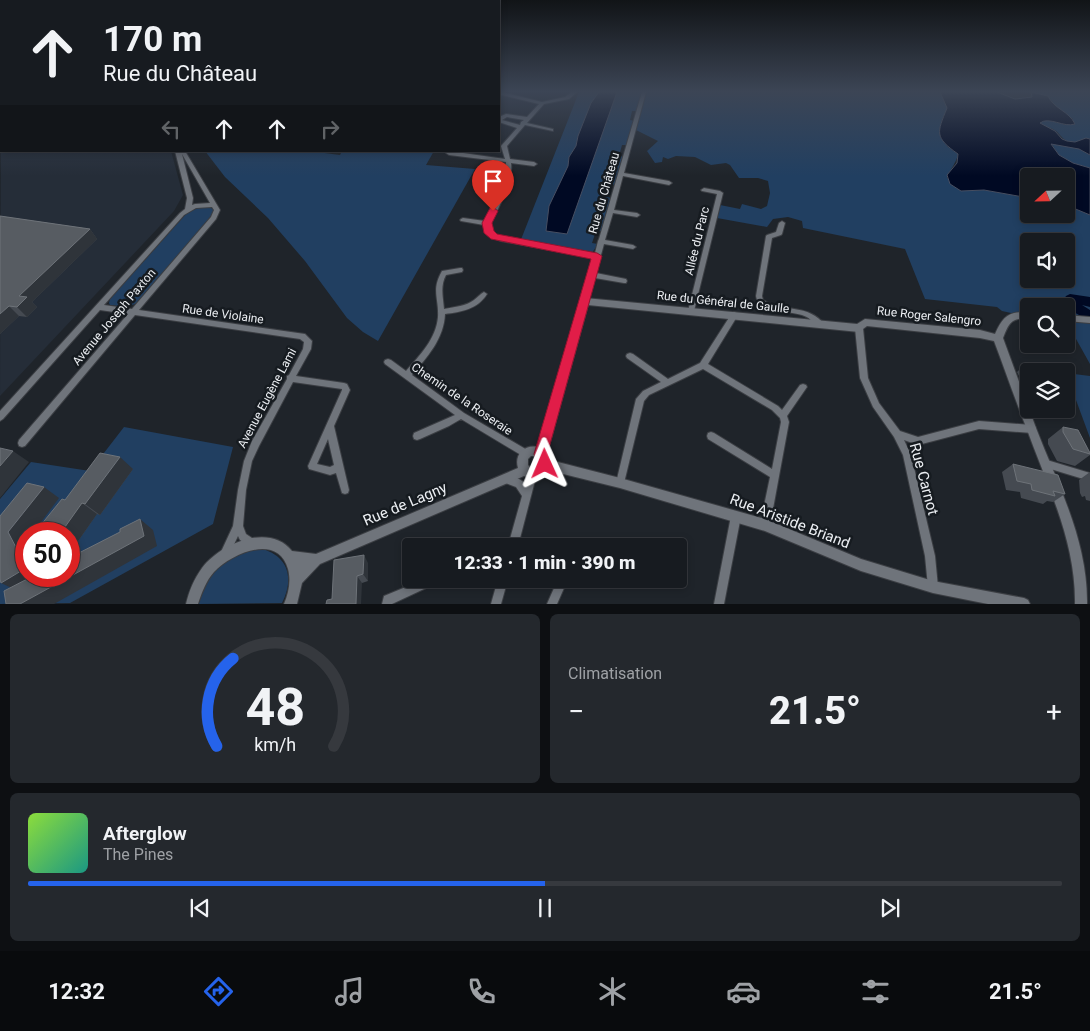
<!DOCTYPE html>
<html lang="fr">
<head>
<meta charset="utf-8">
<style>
	:root { --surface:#171b20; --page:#24282d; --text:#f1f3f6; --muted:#9ea1a5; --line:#36393e; --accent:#2563eb }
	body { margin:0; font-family:Roboto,sans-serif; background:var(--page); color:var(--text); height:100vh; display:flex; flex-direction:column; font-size:19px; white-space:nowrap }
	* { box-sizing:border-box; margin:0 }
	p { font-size:16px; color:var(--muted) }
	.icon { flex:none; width:28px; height:28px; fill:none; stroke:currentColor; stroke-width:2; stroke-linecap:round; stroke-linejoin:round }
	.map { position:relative; height:604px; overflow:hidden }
	.panel { display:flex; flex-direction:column; gap:10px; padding:10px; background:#0d0f12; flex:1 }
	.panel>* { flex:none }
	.banner { position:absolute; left:0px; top:0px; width:500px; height:152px; box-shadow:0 2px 8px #0003,0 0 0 1px var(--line); background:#171b20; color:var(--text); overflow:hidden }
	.needle { width:32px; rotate:248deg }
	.fabs { position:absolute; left:1020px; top:168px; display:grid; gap:10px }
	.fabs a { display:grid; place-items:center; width:55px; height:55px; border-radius:5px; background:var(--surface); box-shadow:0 2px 8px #0003,0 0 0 1px var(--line); font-size:25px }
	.speed { position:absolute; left:15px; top:522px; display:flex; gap:10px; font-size:25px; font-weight:700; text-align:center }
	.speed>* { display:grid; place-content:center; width:65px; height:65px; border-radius:50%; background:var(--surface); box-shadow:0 2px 8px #0003,0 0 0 1px var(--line); line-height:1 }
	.speed .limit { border:8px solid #d22; background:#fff; color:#111 }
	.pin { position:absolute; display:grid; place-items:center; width:42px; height:42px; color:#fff; margin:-51px -21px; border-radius:50% 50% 50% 0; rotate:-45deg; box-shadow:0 0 5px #0007 }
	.pin .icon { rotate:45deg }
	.me { position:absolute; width:55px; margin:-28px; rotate:359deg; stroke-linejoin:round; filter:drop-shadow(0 0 4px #0008) }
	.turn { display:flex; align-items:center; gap:18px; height:105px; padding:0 20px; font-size:22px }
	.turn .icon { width:65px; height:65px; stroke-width:2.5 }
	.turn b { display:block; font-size:35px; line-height:42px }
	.lanes { display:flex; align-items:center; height:48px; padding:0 20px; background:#0003; justify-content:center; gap:25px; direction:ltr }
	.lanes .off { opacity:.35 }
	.big { font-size:38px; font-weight:800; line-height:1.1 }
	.panel .widget { flex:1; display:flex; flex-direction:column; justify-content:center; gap:8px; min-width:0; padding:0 18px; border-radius:8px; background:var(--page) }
	.panel .dial { align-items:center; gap:0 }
	.dial svg { height:130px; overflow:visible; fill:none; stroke:var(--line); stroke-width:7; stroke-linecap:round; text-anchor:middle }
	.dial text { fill:var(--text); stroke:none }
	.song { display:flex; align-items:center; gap:15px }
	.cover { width:60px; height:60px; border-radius:8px; background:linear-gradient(135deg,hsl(90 70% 55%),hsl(170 70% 35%)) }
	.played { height:5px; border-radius:2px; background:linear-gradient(90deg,var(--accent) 50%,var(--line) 50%) }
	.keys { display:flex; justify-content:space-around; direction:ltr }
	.heat { display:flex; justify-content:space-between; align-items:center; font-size:28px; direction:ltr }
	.panel .tiles { flex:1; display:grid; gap:10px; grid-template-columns:1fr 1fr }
	.widget:last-child { grid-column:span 2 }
	.trip { position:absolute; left:402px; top:538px; width:285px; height:50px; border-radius:5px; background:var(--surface); box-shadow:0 2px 8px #0003,0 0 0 1px var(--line); font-weight:800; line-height:50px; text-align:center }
	.dock { display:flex; height:80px; justify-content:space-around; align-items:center; background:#090b0d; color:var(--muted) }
	.dock .icon { width:35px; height:35px }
	.dock .current { color:var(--accent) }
	.dock b { font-size:22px; color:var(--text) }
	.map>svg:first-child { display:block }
	.built { fill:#252d38 }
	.green { fill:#213f61; fill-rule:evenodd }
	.water { fill:#000923; stroke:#464e61 }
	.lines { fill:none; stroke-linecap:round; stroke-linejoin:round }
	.river { fill:#000923; fill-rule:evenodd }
	.street-casing { stroke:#3b3e43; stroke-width:2 }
	.secondary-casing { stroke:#3b3e43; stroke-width:2 }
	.street { fill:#6f747b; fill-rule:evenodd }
	.secondary { fill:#6f747b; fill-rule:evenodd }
	.wall { fill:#454a51 }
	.shaded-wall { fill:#2f343a }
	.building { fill:#575c62; stroke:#6e7379 }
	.route { fill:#e11d48; stroke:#92132f }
	.labels { text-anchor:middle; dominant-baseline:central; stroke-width:5; stroke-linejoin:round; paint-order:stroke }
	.street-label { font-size:12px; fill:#ebeef2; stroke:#161b20 }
	.near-street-label { font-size:15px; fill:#ebeef2; stroke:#161b20 }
</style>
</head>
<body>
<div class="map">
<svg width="1090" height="604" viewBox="0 0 1090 604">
	<rect width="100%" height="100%" fill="#1f242a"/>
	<path class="built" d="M1,95V151H171L183,195L174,211L0,396Z"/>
	<path class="green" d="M579,92H642L638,111H632L630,120L635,121L627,145H622L619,156L624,157L615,185L610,184L606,197L612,198L602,231H596L592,243L598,244L592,253L520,242Z
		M647,92H940L947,108L941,122L940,137L948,147L958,154C956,164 950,169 947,178L975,190H984L1029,198V214H1066V205L1090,215V364L1066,321V306H1029V317L1002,311L997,307L925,299L905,249L803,228L802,221L788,217L773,219L767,227L717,218L720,205L740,209L742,204L761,209L767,206L770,193L768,181L758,178H739L730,165L726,163L711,165L695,157L676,156L668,159L663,157L662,162L655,163L647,151L658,141L636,130ZM1029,241H1066V279H1029Z
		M1032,92H1090V139C1084,137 1081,142 1075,142C1063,142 1063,137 1056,131C1050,126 1042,128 1040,121L1047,120L1066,125L1073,119L1057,108L1048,96Z
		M1051,143L1079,149L1090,155V168L1073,163L1059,155Z
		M205,151H309L340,155L342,151H434L426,165L475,169L378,341L363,332L347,318L305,261L268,218L225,177Z
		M201,206H208L213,209V214L137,303L128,307L110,305L109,303L110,299L186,214Z
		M1066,373L1090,376V438Z
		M124,427L233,447L213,524L70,603L0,604V499L31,462L90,471ZM26,534H69V576H26Z
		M259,548C288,555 295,577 282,603L198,604C199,586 213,567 228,558C237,553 249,551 259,548Z"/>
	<path class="water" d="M599,92H617L567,234L546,231L549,206L568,166L569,157L576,146L578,136L591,103Z
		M940,92H997L1015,99L1032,97L1031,92L1048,96C1054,109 1069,111 1075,124C1064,128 1049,116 1040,123L1055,131L1062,139L1067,141L1075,142L1086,138L1090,139V155L1079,149L1051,144L1059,155L1073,163L1090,168V215L1066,205V176H1029V198L984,190L961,191L950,184L947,175L957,163L958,154C934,137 937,133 947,108Z"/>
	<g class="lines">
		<path class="river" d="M1070,294L1090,297V307L1082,305L1090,310V321L1070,310L1064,299L1066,296Z"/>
		<g class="street-casing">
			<path id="street" d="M502,92L542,102L565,97L572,92H577L569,99L544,104L527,123L553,129V131L525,125L507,146L510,159L534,162L537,164L534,166L511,163C513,179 505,194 498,209C495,213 491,218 490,223C488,231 496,235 502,237L595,253L598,241L599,239L642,92H646L624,173L669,181L672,183L669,185L623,176L614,210L637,213L640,215L637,217L613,213L605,240L633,245L636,247L633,249L604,244L596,273L626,279L627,281L626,283H624L595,278L588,301L585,304L583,303L582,301L594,258L501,241C492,238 486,235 484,225L461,221L460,220L461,219L463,218L485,221L500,192L480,190L477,188L480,186L501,189L506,175V162L449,155L446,153L449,151L505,159L501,146L517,128L499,122V117L506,114L527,117L539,104L502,95L499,96V93ZM507,117L524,120L521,122L520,125L502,120Z
				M175,151H185L220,210L216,219L139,310L305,334L312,341L311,349L296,376L344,383L347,384L350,390L334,426L349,490L348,493L345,494L342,493L336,473L330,475L309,469L308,466L342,390V389L293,382L259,446L252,461L246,490L243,526L246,534L255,540L257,543L255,546L252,548L240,540L238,536L228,557L225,559L222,557L220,554L233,526L238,490L244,461L252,441L287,379V376L289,375L303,349L304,342L300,339L135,315L25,446L22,447L19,446L18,443L19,440L128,314L100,310L3,419L0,421V411L180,213L185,209L187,198ZM182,154L210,203L195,204L192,205L193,198ZM212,207L214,210L211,217L132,309L104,305L184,215L196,208ZM328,439L334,465L330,467L317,464Z
				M704,188L720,191L723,193L694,311L693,313H689L688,311L717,194L702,191L701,190Z
				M782,221L785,223L782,234L781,235L772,238L762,296L763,300C784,313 808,303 825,325L824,327H818C813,322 809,317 802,315C788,310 759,315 756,296L766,236L767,235L776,232L779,223Z
				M460,268H462L463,270L462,272L446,275C440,286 443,297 444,309C455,307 466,306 474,300C478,297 480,294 484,292L487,294C478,309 461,312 445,314C444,339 427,357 412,375L464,413L529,451L530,454L529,457L526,458L461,419L449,426L420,439L417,440L414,439L413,436L414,433L455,415L385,364L384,362L385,360L388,359L391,360L406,371C420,355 436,339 438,317C439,298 431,290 442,271Z
				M734,312L736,313L738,315L708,364L778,406L782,410L800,385L803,384L806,385L807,387L787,416L789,422L770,525L768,528L765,530L762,528L760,525L770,477L708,439L707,436L708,433L711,432L714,433L772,469L781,422L780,418L772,410L703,369L649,395L644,401L624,483L623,486L620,487L617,486L616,483L636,399L643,391L661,382L627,358L626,356L627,354L630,353L633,354L668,379L700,363L732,313Z
				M859,325L862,326L863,328L868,378L879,403L900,431L918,437L979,421L1032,425L1035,426L1036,429L1035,432L1032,433L979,429L918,445L904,440L911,455L935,556L938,587L936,590L933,592L930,590L928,587L925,556L903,455L894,437L873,407L860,378L855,328L856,326Z
				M1047,460L1090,473V481L1044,467L1043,464L1044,461Z
				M533,469L536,470L537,473L518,546H508L522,496L516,487L503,482L502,479L503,476C511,474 520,479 526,484L530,470Z
				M736,512L739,513L741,516L724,604H714L731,516L733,513Z
				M425,579H441L439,582L392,604H382L384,596Z
				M498,579H508L501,604H491Z
				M558,579H568L557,604H547Z"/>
		</g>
		<g class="secondary-casing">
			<path id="secondary" d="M585,298L857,324L865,319L980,330L995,334C1003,316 1009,311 1029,312V318C1011,318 1009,323 1003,338C1014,368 1025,398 1036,428C1058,485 1088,541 1087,604H1075C1076,541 1047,485 1026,427C1015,399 1005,370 994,341L980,338L867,326L859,332L588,305L547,453L550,460L620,478L765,519L861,559L933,581L1024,598L1028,600L1030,604H988L933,593L861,571L765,531L620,488L547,470C542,479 533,479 524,476L320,564L302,583L297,604H284C289,592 291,581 288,569C278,533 232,553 214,572C206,581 202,592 198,604H186C189,591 194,579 202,568C220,544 269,522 292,551L316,554L518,468C514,455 524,444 538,447L581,301ZM531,456H535L538,459V465L535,468H531L528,465V459Z
				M1066,315L1090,317V323L1066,321Z"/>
		</g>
		<use href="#street" class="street"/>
		<use href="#secondary" class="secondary"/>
	</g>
	<path class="wall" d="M805,92H822L821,93Z
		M0,216L90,229L97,239L32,302L37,307L27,317L19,316L0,334Z
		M1024,365L1029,371L1028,382L1021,380L1017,372Z
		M1063,427L1090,453V455L1075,466L1057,461L1048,444V439Z
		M1013,464L1065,494L1053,502L1047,501L1043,504L1021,498L1020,492L1006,490L1002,472Z
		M133,469L100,515L97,514L69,554V534L40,533L36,531L65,500Z
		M1090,472V501L1086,500L1085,496L1082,497L1080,493L1079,480Z
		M368,563V581L362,583L332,599Z"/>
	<path class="shaded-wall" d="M90,229L97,239L32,302L37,307L27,317L17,307L19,296Z
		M9,306L19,316L0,334V314Z
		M13,451L29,462L0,498V466Z
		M120,457L133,469L100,515L85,504Z
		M44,487L59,498L32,534H26V560L21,557L8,532Z
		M82,503L97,514L69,554V534H60Z
		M140,519L153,530L157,546L54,604H20Z
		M364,555L368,563V581L363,574Z
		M26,568V576H45L20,592L1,583Z
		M357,576L362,583L361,604H356Z"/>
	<path class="building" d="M0,216L90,229L19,296L27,297L17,307L9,306L0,314Z
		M1024,365L1032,367L1034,371H1029V374H1027Z
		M1063,427L1078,430L1090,453V454L1073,449L1063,432Z
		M0,448L13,451L0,466Z
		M100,453L120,457L85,504L82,503L60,534H39L40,532L36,531L62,499L65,500Z
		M1013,464L1058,475L1065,494L1053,491L1055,496L1032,490L1031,484L1017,481Z
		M27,483L44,487L8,532L21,557L26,550V568L1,583L0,579V516Z
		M140,519L144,536L20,604H6L4,591L33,576H69V558L120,532V529Z
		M364,555L363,574L357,576L356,604H326L327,600L332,599L334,560Z"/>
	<linearGradient id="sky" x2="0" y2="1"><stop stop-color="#111417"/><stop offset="0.52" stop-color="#3c4555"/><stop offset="1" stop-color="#3c4555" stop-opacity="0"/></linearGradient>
	<rect width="1090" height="176" fill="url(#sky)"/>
	<path class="route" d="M493,207L498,211L492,223L494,231L497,234L597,253L602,256L549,448L548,454L552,464L550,468L545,470L540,468L534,454L591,259L491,239L484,233L482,223L490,208Z"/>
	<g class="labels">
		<g class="street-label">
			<text transform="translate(604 193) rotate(-74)">Rue du Château</text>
			<text transform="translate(697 241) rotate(-76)">Allée du Parc</text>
			<text transform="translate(723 302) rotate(6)">Rue du Général de Gaulle</text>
			<text transform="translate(223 314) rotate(8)">Rue de Violaine</text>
			<text transform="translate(929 316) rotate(6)">Rue Roger Salengro</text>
			<text transform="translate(114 317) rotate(-50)">Avenue Joseph Paxton</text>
			<text transform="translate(267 398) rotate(-62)">Avenue Eugène Lami</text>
			<text transform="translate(462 399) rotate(34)">Chemin de la Roseraie</text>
		</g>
		<g class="near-street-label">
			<text transform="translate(924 479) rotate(75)">Rue Carnot</text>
			<text transform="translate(405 504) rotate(-23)">Rue de Lagny</text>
			<text transform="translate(790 521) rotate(21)">Rue Aristide Briand</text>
		</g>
	</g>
</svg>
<div class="fabs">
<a><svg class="needle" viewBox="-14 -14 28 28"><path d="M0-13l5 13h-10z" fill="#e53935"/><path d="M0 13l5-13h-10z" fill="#9ea1a5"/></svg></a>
<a><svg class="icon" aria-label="sound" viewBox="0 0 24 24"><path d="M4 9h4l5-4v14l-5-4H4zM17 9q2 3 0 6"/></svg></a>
<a><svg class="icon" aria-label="search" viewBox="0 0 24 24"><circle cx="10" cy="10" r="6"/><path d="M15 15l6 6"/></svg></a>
<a><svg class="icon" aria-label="layers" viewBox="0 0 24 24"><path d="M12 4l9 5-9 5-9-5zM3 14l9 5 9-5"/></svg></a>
</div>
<div class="speed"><div class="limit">50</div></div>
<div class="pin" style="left:493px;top:211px;background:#d93025"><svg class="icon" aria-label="arrive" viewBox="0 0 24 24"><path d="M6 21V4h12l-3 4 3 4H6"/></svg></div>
<svg class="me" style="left:545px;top:464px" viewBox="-20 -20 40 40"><path d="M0-17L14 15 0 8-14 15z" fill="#e11d48" stroke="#fff" stroke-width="4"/></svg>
<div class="trip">12:33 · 1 min · 390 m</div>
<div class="banner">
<div class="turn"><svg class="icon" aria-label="ahead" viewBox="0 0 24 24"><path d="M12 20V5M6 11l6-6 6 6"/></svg><div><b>170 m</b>Rue du Château</div></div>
<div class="lanes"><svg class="icon off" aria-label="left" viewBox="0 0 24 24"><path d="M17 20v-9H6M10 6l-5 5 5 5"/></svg><svg class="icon" aria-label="ahead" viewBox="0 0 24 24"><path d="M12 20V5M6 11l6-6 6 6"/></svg><svg class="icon" aria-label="ahead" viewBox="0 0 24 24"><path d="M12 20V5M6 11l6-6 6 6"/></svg><svg class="icon off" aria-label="right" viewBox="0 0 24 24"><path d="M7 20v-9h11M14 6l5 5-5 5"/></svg></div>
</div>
</div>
<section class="panel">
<div class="tiles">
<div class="widget dial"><svg viewBox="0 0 100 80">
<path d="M14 69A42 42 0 1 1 86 69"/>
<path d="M14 69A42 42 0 0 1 24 15" stroke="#2563eb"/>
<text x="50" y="56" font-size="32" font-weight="700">48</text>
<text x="50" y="72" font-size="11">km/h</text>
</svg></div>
<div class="widget"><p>Climatisation</p>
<div class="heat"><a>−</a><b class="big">21.5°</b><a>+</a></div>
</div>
<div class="widget">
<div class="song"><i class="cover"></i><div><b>Afterglow</b><p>The Pines</p></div></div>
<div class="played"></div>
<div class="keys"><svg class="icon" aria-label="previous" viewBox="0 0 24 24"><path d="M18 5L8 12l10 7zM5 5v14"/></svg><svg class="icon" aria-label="pause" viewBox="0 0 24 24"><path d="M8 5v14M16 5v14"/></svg><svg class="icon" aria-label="next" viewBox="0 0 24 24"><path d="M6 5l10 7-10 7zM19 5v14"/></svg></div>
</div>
</div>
</section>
<nav class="dock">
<b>12:32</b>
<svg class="icon current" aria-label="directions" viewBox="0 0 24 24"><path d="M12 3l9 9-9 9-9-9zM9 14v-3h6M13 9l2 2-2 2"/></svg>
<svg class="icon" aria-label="music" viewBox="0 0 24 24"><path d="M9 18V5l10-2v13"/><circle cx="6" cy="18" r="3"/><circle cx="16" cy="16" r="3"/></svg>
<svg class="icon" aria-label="phone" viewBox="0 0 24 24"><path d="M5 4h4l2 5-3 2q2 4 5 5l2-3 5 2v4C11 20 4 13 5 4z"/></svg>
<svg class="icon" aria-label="climate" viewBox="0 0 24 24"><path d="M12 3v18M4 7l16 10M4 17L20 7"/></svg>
<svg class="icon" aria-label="car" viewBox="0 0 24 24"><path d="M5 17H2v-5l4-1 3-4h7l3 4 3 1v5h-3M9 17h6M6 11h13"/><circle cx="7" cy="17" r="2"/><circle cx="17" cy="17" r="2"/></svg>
<svg class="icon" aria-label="filters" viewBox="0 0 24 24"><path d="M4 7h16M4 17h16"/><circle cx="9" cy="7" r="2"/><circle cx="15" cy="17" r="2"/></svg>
<b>21.5°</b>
</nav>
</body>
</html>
